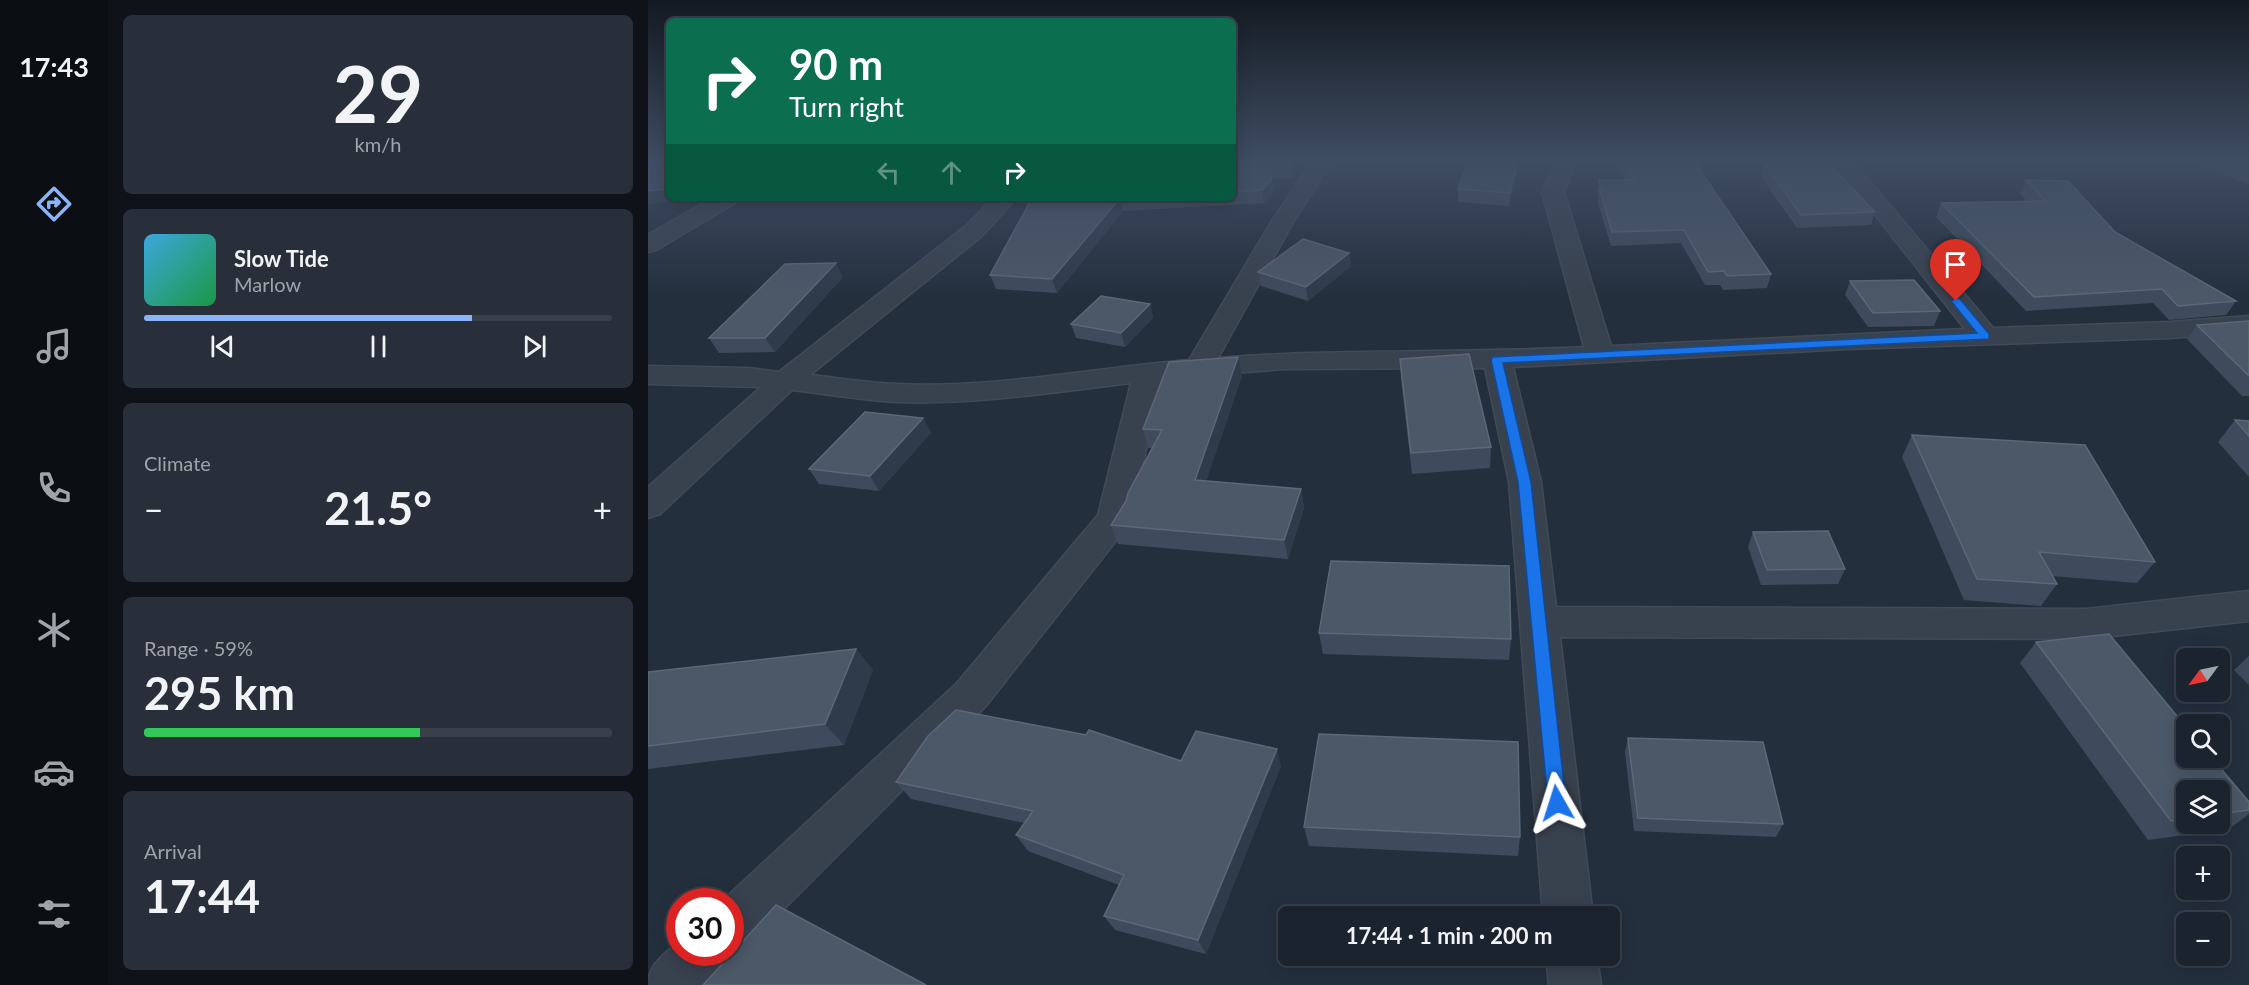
<!DOCTYPE html>
<html lang="en">
<head>
<meta charset="utf-8">
<style>
	:root { --surface:#1b232e; --page:#282f3a; --text:#f1f3f6; --muted:#a0a4aa; --line:#39404a; --accent:#8ab4f8 }
	body { margin:0; font-family:Lato,sans-serif; background:var(--page); color:var(--text); height:100vh; display:flex; flex-direction:column; font-size:22px; white-space:nowrap }
	* { box-sizing:border-box; margin:0 }
	p { font-size:20px; color:var(--muted) }
	.icon { flex:none; width:33px; height:33px; fill:none; stroke:currentColor; stroke-width:2; stroke-linecap:round; stroke-linejoin:round }
	.map { position:relative; flex:1; overflow:hidden }
	.drawer { display:flex; flex-direction:column; gap:15px; padding:15px; background:#0f1319; width:540px }
	.drawer>* { flex:none }
	.banner { position:absolute; left:18px; top:18px; width:570px; height:183px; border-radius:9px; box-shadow:0 3px 15px #0003,0 0 0 2px var(--line); background:#0b6e4f; color:#fff; overflow:hidden }
	.needle { width:39px; rotate:237deg }
	.fabs { position:absolute; left:1528px; top:648px; display:grid; gap:12px }
	.fabs a { display:grid; place-items:center; width:54px; height:54px; border-radius:9px; background:var(--surface); box-shadow:0 3px 15px #0003,0 0 0 2px var(--line); font-size:30px }
	.speed { position:absolute; left:18px; top:888px; display:flex; gap:12px; font-size:30px; font-weight:700; text-align:center }
	.speed>* { display:grid; place-content:center; width:78px; height:78px; border-radius:50%; background:var(--surface); box-shadow:0 3px 15px #0003,0 0 0 2px var(--line); line-height:1 }
	.speed .limit { border:9px solid #d22; background:#fff; color:#111 }
	.pin { position:absolute; display:grid; place-items:center; width:51px; height:51px; color:#fff; margin:-62px -26px; border-radius:50% 50% 50% 0; rotate:-45deg; box-shadow:0 0 6px #0007 }
	.pin .icon { rotate:45deg }
	.me { position:absolute; width:66px; margin:-33px; rotate:354deg; stroke-linejoin:round; filter:drop-shadow(0 0 4px #0008) }
	.turn { display:flex; align-items:center; gap:21px; height:126px; padding:0 24px; font-size:27px }
	.turn .icon { width:78px; height:78px; stroke-width:2.5 }
	.turn b { display:block; font-size:42px; line-height:51px }
	.lanes { display:flex; align-items:center; height:57px; padding:0 24px; background:#0003; justify-content:center; gap:30px; direction:ltr }
	.lanes .off { opacity:.35 }
	.big { font-size:45px; font-weight:700; line-height:1.1 }
	.drawer .card { flex:1; display:flex; flex-direction:column; justify-content:center; gap:9px; min-width:0; padding:0 21px; border-radius:9px; background:var(--page) }
	.drawer .dial { align-items:center; gap:0 }
	.dial b { font-size:78px; line-height:1 }
	.song { display:flex; align-items:center; gap:18px }
	.cover { width:72px; height:72px; border-radius:9px; background:linear-gradient(135deg,hsl(200 70% 55%),hsl(140 70% 35%)) }
	.played { height:6px; border-radius:3px; background:linear-gradient(90deg,var(--accent) 70%,var(--line) 70%) }
	.keys { display:flex; justify-content:space-around; direction:ltr }
	.heat { display:flex; justify-content:space-between; align-items:center; font-size:33px; direction:ltr }
	.charge { height:9px; border-radius:4px; background:linear-gradient(90deg,#34c759 59%,var(--line) 0) }
	.trip { position:absolute; left:630px; top:906px; width:342px; height:60px; border-radius:9px; background:var(--surface); box-shadow:0 3px 15px #0003,0 0 0 2px var(--line); font-weight:700; line-height:60px; text-align:center }
	main { display:flex; flex:1; min-height:0 }
	.dock { display:flex; flex-direction:column; width:108px; justify-content:space-around; align-items:center; background:#0b0e12; color:var(--muted) }
	.dock .icon { width:42px; height:42px }
	.dock .active { color:var(--accent) }
	.dock b { font-size:27px; color:var(--text) }
	.map>svg:first-child { display:block }
	.lines { fill:none; stroke-linecap:round; stroke-linejoin:round }
	.minor-casing { stroke:#414a57; stroke-width:3 }
	.minor { fill:#38414e; fill-rule:evenodd }
	.wall { fill:#3f4b5c; fill-rule:evenodd }
	.shaded-wall { fill:#2f3b4b }
	.building { fill:#4b5868; stroke:#5c6777; stroke-width:1.5 }
	.route { fill:#1a73e8; stroke:#114b97; stroke-width:1.5 }
</style>
</head>
<body>
<main>
<nav class="dock">
<b>17:43</b>
<svg class="icon active" aria-label="directions" viewBox="0 0 24 24"><path d="M12 3l9 9-9 9-9-9zM9 14v-3h6M13 9l2 2-2 2"/></svg>
<svg class="icon" aria-label="music" viewBox="0 0 24 24"><path d="M9 18V5l10-2v13"/><circle cx="6" cy="18" r="3"/><circle cx="16" cy="16" r="3"/></svg>
<svg class="icon" aria-label="phone" viewBox="0 0 24 24"><path d="M5 4h4l2 5-3 2q2 4 5 5l2-3 5 2v4C11 20 4 13 5 4z"/></svg>
<svg class="icon" aria-label="climate" viewBox="0 0 24 24"><path d="M12 3v18M4 7l16 10M4 17L20 7"/></svg>
<svg class="icon" aria-label="car" viewBox="0 0 24 24"><path d="M5 17H2v-5l4-1 3-4h7l3 4 3 1v5h-3M9 17h6M6 11h13"/><circle cx="7" cy="17" r="2"/><circle cx="17" cy="17" r="2"/></svg>
<svg class="icon" aria-label="filters" viewBox="0 0 24 24"><path d="M4 7h16M4 17h16"/><circle cx="9" cy="7" r="2"/><circle cx="15" cy="17" r="2"/></svg>
</nav>
<section class="drawer">
<div class="card dial"><b>29</b><p>km/h</p></div>
<div class="card">
<div class="song"><i class="cover"></i><div><b>Slow Tide</b><p>Marlow</p></div></div>
<div class="played"></div>
<div class="keys"><svg class="icon" aria-label="previous" viewBox="0 0 24 24"><path d="M18 5L8 12l10 7zM5 5v14"/></svg><svg class="icon" aria-label="pause" viewBox="0 0 24 24"><path d="M8 5v14M16 5v14"/></svg><svg class="icon" aria-label="next" viewBox="0 0 24 24"><path d="M6 5l10 7-10 7zM19 5v14"/></svg></div>
</div>
<div class="card"><p>Climate</p>
<div class="heat"><a>−</a><b class="big">21.5°</b><a>+</a></div>
</div>
<div class="card"><p>Range · 59%</p><b class="big">295 km</b><div class="charge"></div></div>
<div class="card"><p>Arrival</p><b class="big">17:44</b></div>
</section>
<div class="map">
<svg width="1601" height="985" viewBox="0 0 1601 985">
	<rect width="100%" height="100%" fill="#242f3e"/>
	<g class="lines">
		<g class="minor-casing">
			<path id="minor" d="M665,160H685L644,224L570,358C692,348 814,354 936,347L894,192L909,160H929L916,192L963,346L1317,329L1184,160H1204L1345,328L1522,322L1601,316V332L1522,338L1199,349L865,367L893,482L908,607L1438,609L1601,591V621L1438,639L912,637L945,916H895L861,482L837,368L635,369L513,379L483,519L478,528L337,707L100,945L82,952V902H73L309,683L450,515L483,383C406,392 327,405 249,402C214,400 179,394 144,390L12,514L0,518V487L113,387L0,384V366L100,368L131,372L319,225L345,198H368L335,235L162,375C191,378 220,383 249,384C346,389 444,368 541,360L622,224Z
				M64,198H90L87,203L8,250L0,252V235Z
				M32,940V952H81L74,970L59,985H0C0,964 17,954 32,940Z
				M898,956H949L953,985H901Z"/>
		</g>
		<use href="#minor" class="minor"/>
	</g>
	<path class="wall" d="M585,160H646L645,178H625V194L616,203L475,211L409,293L348,289L342,275L384,198H585Z
		M820,160H870V169L861,206L810,202V189Z
		M965,160H1045L1123,274L1119,288L1075,290L1072,285H1057L1033,243L963,246L950,203L951,196L950,193L951,180H977Z
		M1537,160H1601V184Z
		M1116,164L1227,212L1223,225L1149,228L1113,177Z
		M1378,180L1467,232L1588,301L1578,315L1521,320L1505,303L1378,311L1288,217L1293,203L1379,202L1372,193Z
		M703,266L660,301L613,286L610,272Z
		M195,277L127,352L71,353L61,338Z
		M1202,281L1292,311L1286,326L1220,327L1197,295Z
		M502,304L505,318L477,347L428,338L423,324Z
		M1601,321V396H1594L1539,339L1549,325Z
		M752,359L843,447L842,468L764,474L753,379Z
		M594,376L558,481L653,489L656,508L640,559L470,544L463,525L478,501L504,448H500L495,429Z
		M275,418L283,433L231,491L171,484L161,469Z
		M1587,420L1601,421V477L1570,442Z
		M1264,435L1507,562L1489,583L1404,576L1409,584L1393,606L1316,600L1254,457Z
		M1105,532L1197,569L1190,584L1113,585L1100,547Z
		M671,633L863,639L861,660L675,654Z
		M1388,642L1601,802V814L1581,829L1500,840L1372,663ZM1539,790H1572V824H1539Z
		M208,649L225,670L196,745L0,769V672Z
		M1601,656V685L1586,670Z
		M980,738L1135,824L1128,837L986,831L977,752Z
		M533,761L633,766L558,954L467,930L456,916L471,885L380,851L368,835L376,823L263,799L248,782Z
		M656,827L872,837L870,856L661,846Z"/>
	<path class="shaded-wall" d="M644,160H646L645,178L643,165Z
		M870,160V169L861,206L862,193Z
		M623,166L625,178V194L616,203L614,190Z
		M21,189V198H51L50,199L0,204V191Z
		M472,198L475,211L409,293L404,279Z
		M701,253L703,266L660,301L658,287Z
		M188,263L195,277L127,352L117,338Z
		M502,304L505,318L477,347L473,333Z
		M590,357L594,376L552,499L547,480Z
		M275,418L283,433L231,491L222,476Z
		M653,489L656,508L640,559L636,540Z
		M208,649L225,670L196,745L177,724Z
		M629,749L633,766L558,954L550,940Z"/>
	<path class="building" d="M0,160H21V189L0,191Z
		M585,160H644L643,165L623,166V181L614,190L585,192Z
		M820,160H870L862,193L810,189Z
		M974,160H1045L1123,274L1079,276L1076,271L1060,272L1036,230L964,232L952,190H955L951,180H986Z
		M1575,160H1601V169Z
		M1178,161L1227,212L1153,215L1116,164Z
		M1378,180L1420,181L1467,232L1588,301L1530,306L1514,289L1386,297L1293,203L1397,201Z
		M384,198H474H472L404,279L342,275Z
		M655,239L701,253L658,287L610,272Z
		M188,263L117,338H61L137,264Z
		M1266,280L1292,311L1225,313L1202,281Z
		M453,296L502,304L473,333L423,324Z
		M1601,321V376L1549,325Z
		M821,354L843,447L763,453L752,359Z
		M590,357L547,480L653,489L636,540L463,525L478,501L480,493L514,430L495,429L521,362Z
		M217,412L275,418L222,476L161,469Z
		M1587,420L1601,421V436Z
		M1264,435L1437,445L1507,562L1391,552L1409,584L1329,579Z
		M1180,531L1197,569L1119,570L1105,532Z
		M683,561L861,566L863,639L671,633Z
		M1461,634L1539,728V758H1564L1601,802V810L1572,814V790H1539V819L1523,821L1388,642Z
		M208,649L177,724L0,746V672Z
		M308,710L438,735L441,730L533,761L548,731L629,749L550,940L456,916L476,875L368,835L385,811L248,782L280,736Z
		M671,734L870,742L872,837L656,827Z
		M980,738L1115,742L1135,824L990,818Z
		M128,905L278,985H55Z"/>
	<linearGradient id="sky" x2="0" y2="1"><stop stop-color="#141a22"/><stop offset="0.54" stop-color="#3f4d63"/><stop offset="1" stop-color="#3f4d63" stop-opacity="0"/></linearGradient>
	<rect width="1601" height="297" fill="url(#sky)"/>
	<path class="route" d="M1308,298L1312,299L1341,334V339L855,363L883,482L918,803L915,810L909,812L902,810L900,803L870,482L843,360L845,357L1329,333L1303,301Z"/>
</svg>
<div class="fabs">
<a><svg class="needle" viewBox="-14 -14 28 28"><path d="M0-13l5 13h-10z" fill="#e53935"/><path d="M0 13l5-13h-10z" fill="#a0a4aa"/></svg></a>
<a><svg class="icon" aria-label="search" viewBox="0 0 24 24"><circle cx="10" cy="10" r="6"/><path d="M15 15l6 6"/></svg></a>
<a><svg class="icon" aria-label="layers" viewBox="0 0 24 24"><path d="M12 4l9 5-9 5-9-5zM3 14l9 5 9-5"/></svg></a>
<a>+</a>
<a>−</a>
</div>
<div class="speed"><div class="limit">30</div></div>
<div class="pin" style="left:1308px;top:301px;background:#d93025"><svg class="icon" aria-label="arrive" viewBox="0 0 24 24"><path d="M6 21V4h12l-3 4 3 4H6"/></svg></div>
<svg class="me" style="left:909px;top:803px" viewBox="-20 -20 40 40"><path d="M0-17L14 15 0 8-14 15z" fill="#1a73e8" stroke="#fff" stroke-width="4"/></svg>
<div class="trip">17:44 · 1 min · 200 m</div>
<div class="banner">
<div class="turn"><svg class="icon" aria-label="right" viewBox="0 0 24 24"><path d="M7 20v-9h11M14 6l5 5-5 5"/></svg><div><b>90 m</b>Turn right</div></div>
<div class="lanes"><svg class="icon off" aria-label="left" viewBox="0 0 24 24"><path d="M17 20v-9H6M10 6l-5 5 5 5"/></svg><svg class="icon off" aria-label="ahead" viewBox="0 0 24 24"><path d="M12 20V5M6 11l6-6 6 6"/></svg><svg class="icon" aria-label="right" viewBox="0 0 24 24"><path d="M7 20v-9h11M14 6l5 5-5 5"/></svg></div>
</div>
</div>
</main>
</body>
</html>
